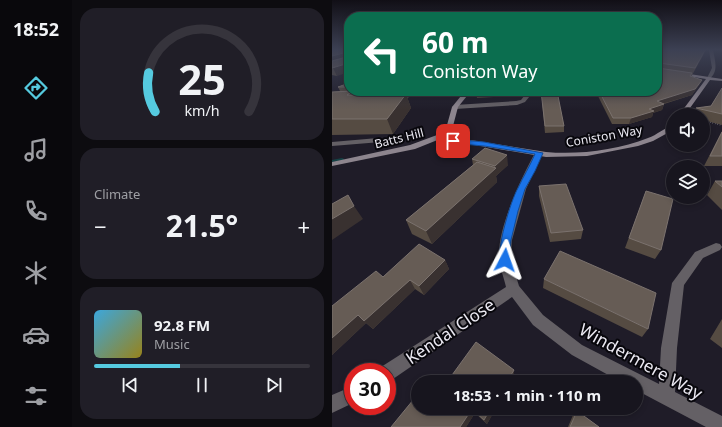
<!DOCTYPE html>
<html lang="en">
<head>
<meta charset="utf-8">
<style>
	:root { --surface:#17151e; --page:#201e27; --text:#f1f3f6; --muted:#9e9fa4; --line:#36343c; --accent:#55cadf }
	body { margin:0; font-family:"Noto Sans",sans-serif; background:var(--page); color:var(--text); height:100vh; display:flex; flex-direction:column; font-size:15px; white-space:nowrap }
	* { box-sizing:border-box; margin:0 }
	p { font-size:13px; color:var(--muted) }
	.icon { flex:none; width:22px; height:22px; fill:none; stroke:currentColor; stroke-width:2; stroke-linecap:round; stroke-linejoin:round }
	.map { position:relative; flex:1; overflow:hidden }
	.drawer { display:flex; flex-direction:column; gap:8px; padding:8px; background:#0d0c10; width:260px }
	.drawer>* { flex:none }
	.guide { position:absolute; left:12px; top:12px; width:318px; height:84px; border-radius:16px; box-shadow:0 2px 6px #0003,0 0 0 1px var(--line); background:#0b6e4f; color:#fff; overflow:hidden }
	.buttons { position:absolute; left:334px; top:108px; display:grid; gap:8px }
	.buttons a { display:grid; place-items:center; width:44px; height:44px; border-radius:50%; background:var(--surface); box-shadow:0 2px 6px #0003,0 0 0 1px var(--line); font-size:20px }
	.speed { position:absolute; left:12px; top:363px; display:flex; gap:8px; font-size:20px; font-weight:700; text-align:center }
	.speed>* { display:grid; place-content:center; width:52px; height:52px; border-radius:50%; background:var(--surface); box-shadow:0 2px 6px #0003,0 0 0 1px var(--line); line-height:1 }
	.speed .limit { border:6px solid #d22; background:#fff; color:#111 }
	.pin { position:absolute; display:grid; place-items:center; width:34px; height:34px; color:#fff; margin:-17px; border-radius:8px; box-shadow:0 2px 6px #0006 }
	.me { position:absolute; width:44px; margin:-22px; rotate:4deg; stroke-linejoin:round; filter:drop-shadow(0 0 3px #0008) }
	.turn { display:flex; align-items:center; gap:14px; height:84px; padding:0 12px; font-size:18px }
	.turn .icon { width:52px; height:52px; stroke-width:2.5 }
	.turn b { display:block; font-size:28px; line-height:34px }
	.big { font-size:30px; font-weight:700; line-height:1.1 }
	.drawer .tile { flex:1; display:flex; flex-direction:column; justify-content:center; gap:6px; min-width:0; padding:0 14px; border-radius:16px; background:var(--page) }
	.drawer .dial { align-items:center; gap:0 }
	.dial svg { height:104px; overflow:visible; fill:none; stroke:var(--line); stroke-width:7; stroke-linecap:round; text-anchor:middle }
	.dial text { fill:var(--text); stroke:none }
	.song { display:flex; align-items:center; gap:12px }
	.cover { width:48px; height:48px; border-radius:6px; background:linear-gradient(135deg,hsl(200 70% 55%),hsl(50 70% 35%)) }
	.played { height:4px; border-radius:2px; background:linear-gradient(90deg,var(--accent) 40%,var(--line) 40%) }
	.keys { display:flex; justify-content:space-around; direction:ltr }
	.heat { display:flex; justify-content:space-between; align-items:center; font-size:22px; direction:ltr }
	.trip { position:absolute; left:79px; top:375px; width:232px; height:40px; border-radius:20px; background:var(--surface); box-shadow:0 2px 6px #0003,0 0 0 1px var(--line); font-weight:700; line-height:40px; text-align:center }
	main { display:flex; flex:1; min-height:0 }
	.tabs { display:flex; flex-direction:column; width:72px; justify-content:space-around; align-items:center; background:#09080c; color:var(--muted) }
	.tabs .icon { width:28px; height:28px }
	.tabs .current { color:var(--accent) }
	.tabs b { font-size:18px; color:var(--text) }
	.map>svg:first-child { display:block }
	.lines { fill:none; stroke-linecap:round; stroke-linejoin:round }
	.stream { fill:#144144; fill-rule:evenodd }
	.path { stroke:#8b8993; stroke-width:2; stroke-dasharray:0.5 2; stroke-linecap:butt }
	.street { fill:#646065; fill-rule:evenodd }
	.secondary { fill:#8d858e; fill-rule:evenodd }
	.wall { fill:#554b42 }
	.shaded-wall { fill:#393130 }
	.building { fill:#665c55; stroke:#7b726e }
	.route { fill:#1a73e8; stroke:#114b97 }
	.labels { text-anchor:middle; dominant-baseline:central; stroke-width:4; stroke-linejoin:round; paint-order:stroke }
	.far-street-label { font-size:12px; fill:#eceaf3; stroke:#08070c }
	.near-street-label { font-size:17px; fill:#eceaf3; stroke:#08070c }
</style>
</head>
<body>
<main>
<nav class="tabs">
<b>18:52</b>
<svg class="icon current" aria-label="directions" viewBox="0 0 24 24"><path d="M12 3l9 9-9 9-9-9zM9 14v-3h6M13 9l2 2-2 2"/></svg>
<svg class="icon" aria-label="music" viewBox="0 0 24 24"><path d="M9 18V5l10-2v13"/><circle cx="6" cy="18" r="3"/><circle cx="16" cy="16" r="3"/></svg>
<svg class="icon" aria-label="phone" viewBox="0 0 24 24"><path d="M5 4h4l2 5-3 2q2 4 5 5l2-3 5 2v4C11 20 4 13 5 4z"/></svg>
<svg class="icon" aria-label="climate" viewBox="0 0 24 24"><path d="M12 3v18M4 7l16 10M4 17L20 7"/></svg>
<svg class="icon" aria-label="car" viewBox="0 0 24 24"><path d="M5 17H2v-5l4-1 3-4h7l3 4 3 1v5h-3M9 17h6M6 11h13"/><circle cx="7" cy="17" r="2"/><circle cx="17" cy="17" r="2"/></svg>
<svg class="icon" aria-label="filters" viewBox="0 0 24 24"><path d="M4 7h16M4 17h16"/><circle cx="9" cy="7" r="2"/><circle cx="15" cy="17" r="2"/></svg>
</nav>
<section class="drawer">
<div class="tile dial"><svg viewBox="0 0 100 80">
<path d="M14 69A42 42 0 1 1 86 69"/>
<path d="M14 69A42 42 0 0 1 9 39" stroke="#55cadf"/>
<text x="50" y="56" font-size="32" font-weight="700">25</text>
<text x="50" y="72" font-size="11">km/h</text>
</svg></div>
<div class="tile"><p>Climate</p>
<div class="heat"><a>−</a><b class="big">21.5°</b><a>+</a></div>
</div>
<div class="tile">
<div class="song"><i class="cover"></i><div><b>92.8 FM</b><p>Music</p></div></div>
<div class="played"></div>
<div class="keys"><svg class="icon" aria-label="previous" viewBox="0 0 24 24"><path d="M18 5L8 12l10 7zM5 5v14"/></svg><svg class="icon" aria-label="pause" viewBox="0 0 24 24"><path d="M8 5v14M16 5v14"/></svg><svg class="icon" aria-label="next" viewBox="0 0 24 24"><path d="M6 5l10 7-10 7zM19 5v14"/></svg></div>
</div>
</section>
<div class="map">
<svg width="390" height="427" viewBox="0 0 390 427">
	<rect width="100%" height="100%" fill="#1f1c28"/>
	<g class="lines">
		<path class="stream" d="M10,158L12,159V160L0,162V160Z"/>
		<path class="path" d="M371,120L390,125"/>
		<path class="street" d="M377,50H381C383,61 387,72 377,79L375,78L380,68Z
			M87,91H96L65,101L60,100Z
			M103,91H120L135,94L132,96Z
			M196,91H202L193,102L185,105L123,109L120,107L123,105L184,101L189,100Z
			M46,138H49V142L0,146V142Z
			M204,151H207L211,153L194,189L180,240L179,260L187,286L211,315L250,345L327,384L329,348L340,283L363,252L384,243L388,244L390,247L388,250L371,258L352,285L345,348L343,392L390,416V427H374L304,390V382H289L240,355L201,325L180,297L61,379L55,381V372H47L49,367L174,287C172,278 168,268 167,259C165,229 189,178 204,151Z
			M21,386V403L0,413V395Z"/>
		<path class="secondary" d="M325,69L390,79V81L378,80L353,115H347L374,79L325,71Z
			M133,91H139L126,107L121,126L113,136L214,152C247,155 285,150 316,138C325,135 332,128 341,125V130L321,141L306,146L255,156L214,157L108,139L83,149L0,166V162L78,145L105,135L115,125L120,107Z"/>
	</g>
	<path class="wall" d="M0,50L5,76L0,75Z
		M325,50H374L359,77L370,80L367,85L360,95L332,104L330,110L321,113L320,117L297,124H280L264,92L259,91H325Z
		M17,83V91H55L49,94H74L79,108L61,134L0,135V92L8,91L6,87Z
		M390,88V125L371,120V115H361L364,108L379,106Z
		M145,91H181L180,96L145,98L144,92Z
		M209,91H225L232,126V132L213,133Z
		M390,131V166H372Z
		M140,159L176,165L164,176L165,182L100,244L80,234L74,220L141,165Z
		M383,181H390V210L375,195Z
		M207,186L251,230L249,239L218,242L207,196Z
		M314,191L329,250L323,259L293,248Z
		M113,260L117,269L92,295L83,289L41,329L34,323L0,355V306L51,277Z
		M212,279L316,329L310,337L211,288Z
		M390,319V348L378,339Z
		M86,408H164L155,424L143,413L134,427H59Z
		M245,411L267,427H236L241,415Z"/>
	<path class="shaded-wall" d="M15,52L17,58L0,64V56Z
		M17,63V72L5,76L1,68Z
		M370,80L367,85L360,95L323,106L325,101Z
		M22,91L28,105L15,95Z
		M39,91H55L42,98Z
		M74,94L79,108L61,134L55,119Z
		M332,104L330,110L321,113L320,117L297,124L299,118L317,109Z
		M175,155L176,165L164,176L165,182L100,244L94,231L163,168V166Z
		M22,206L31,219L0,240V219Z
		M113,260L117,269L92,295L87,286Z
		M78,280L83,289L41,329L32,321Z
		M26,315L34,323L0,355V338Z
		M182,370V377L179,382H175Z
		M159,408H164L155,424L152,420Z
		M140,409L143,413L134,427H128Z"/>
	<path class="building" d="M0,50H17V63L0,68V61L14,57L15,52L0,56Z
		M325,50H373L363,68L327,63L325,64L326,68L360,73L358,76L370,80L363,89L325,101L332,104L317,109L322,111L299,118H281L267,91H325Z
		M17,83V87H6Z
		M390,88V114L364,108L379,106Z
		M22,91L15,95L74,94L55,119H0V92Z
		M145,91H168L144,92Z
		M209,91H225L232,126H213Z
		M390,132V156H378Z
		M153,148L175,155L163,166L140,159Z
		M145,162L164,168L94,231L74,220Z
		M383,181H390V187Z
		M234,184L251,230L219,233L207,186Z
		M314,191L341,199L329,250L297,238Z
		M16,195L22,206L0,219V204Z
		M87,244L113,260L87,286L78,280L32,321L26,315L0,338V306L44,271L51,277Z
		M228,251L324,293L316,329L212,279Z
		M144,342L182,370L175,382H115Z
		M86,394V408H159L152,420L140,409L128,427H59Z
		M245,411L267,427H238Z"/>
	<linearGradient id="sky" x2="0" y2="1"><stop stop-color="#110f16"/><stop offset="0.45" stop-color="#3c4053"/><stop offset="1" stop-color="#3c4053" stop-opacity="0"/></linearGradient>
	<rect width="390" height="110" fill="url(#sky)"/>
	<path class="route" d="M121,139L152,142L211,153L203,171L193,189L186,211L179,240L177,263H169C163,252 179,200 186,188C191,177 198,166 203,154L152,146L119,143L118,141Z"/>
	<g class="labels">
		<g class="far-street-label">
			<text transform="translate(272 136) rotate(-10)">Coniston Way</text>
			<text transform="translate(67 138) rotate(-14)">Batts Hill</text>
		</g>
		<g class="near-street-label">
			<text transform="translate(118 331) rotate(-34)">Kendal Close</text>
			<text transform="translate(309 361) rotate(29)">Windermere Way</text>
		</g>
	</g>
</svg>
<div class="buttons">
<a><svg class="icon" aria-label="sound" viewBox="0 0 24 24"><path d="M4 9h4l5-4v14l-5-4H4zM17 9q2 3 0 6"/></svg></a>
<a><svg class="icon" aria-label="layers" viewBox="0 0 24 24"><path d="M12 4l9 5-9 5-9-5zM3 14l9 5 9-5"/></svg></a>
</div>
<div class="speed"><div class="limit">30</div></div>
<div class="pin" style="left:121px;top:141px;background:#d93025"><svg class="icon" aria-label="arrive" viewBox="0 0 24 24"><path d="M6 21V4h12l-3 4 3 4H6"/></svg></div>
<svg class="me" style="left:173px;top:260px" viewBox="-20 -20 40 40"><path d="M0-17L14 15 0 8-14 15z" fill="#1a73e8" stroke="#fff" stroke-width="4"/></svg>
<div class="trip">18:53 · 1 min · 110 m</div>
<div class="guide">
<div class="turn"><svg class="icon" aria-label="left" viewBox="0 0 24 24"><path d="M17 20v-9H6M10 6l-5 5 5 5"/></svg><div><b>60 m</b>Coniston Way</div></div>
</div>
</div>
</main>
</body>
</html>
